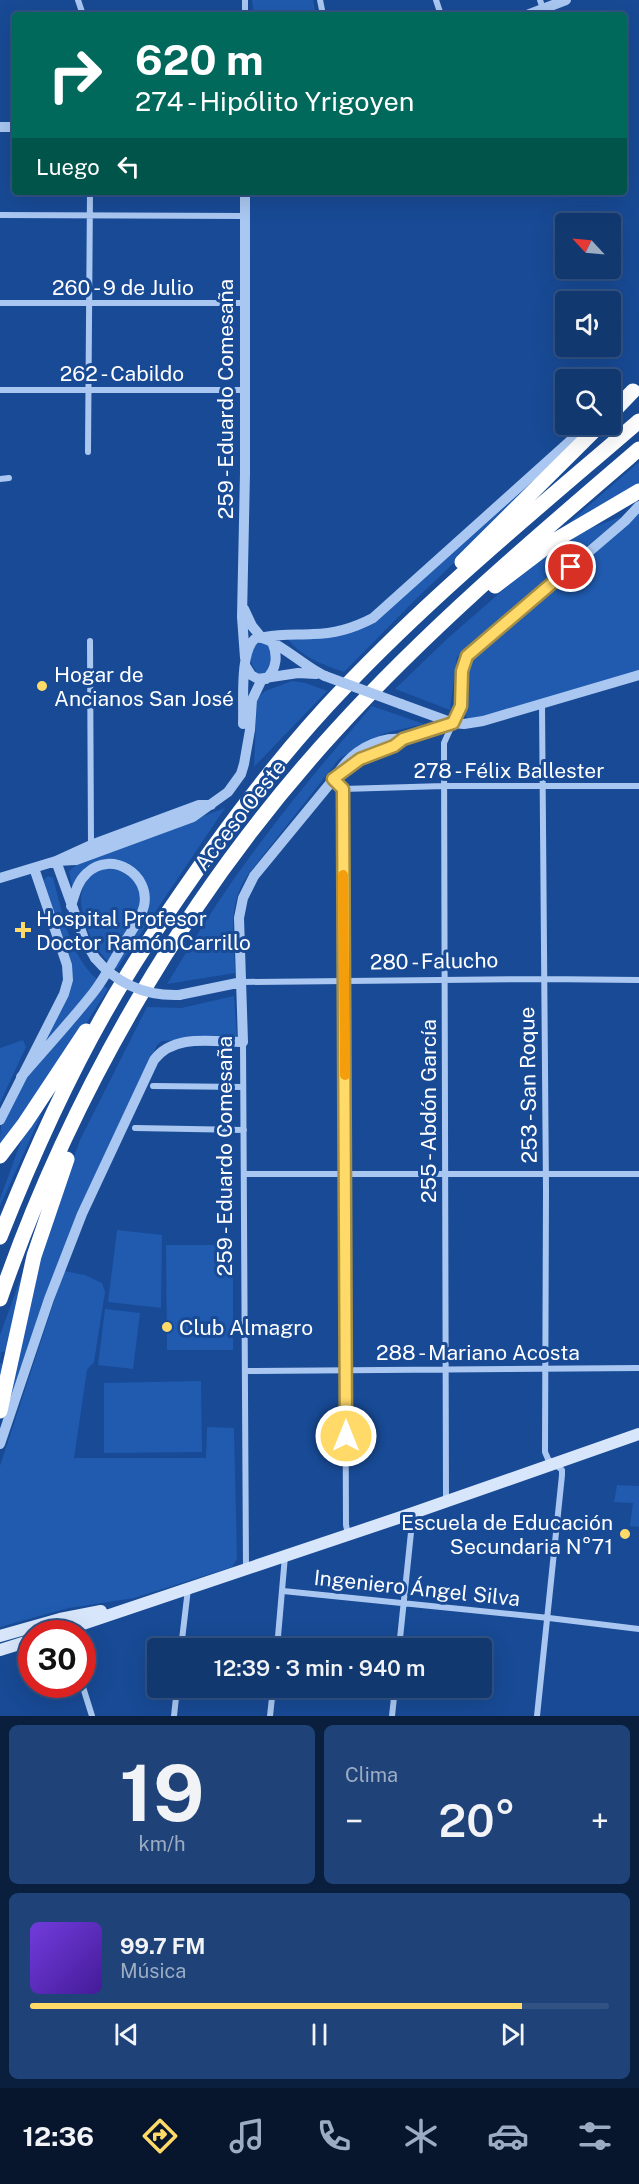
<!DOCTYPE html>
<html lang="es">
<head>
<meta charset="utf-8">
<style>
	:root { --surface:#123870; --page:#1f4378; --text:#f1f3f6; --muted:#9cacc3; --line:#315283; --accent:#ffda69 }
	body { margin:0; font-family:"Public Sans",sans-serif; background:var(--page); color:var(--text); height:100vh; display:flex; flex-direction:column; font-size:22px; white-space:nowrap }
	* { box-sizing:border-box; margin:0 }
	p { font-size:20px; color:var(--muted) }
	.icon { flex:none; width:33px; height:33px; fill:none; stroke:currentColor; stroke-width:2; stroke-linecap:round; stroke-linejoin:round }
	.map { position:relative; height:1716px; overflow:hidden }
	.side { display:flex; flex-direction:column; gap:9px; padding:9px; background:#0a1f3e; flex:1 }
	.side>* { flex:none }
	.banner { position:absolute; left:12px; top:12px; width:615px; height:183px; border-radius:6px; box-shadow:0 6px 24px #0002,0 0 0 2px var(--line); background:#00695c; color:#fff; overflow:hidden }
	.needle { width:39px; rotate:296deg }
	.buttons { position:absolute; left:555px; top:213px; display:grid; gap:12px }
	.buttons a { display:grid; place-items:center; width:66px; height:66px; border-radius:6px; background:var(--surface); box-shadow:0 6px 24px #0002,0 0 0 2px var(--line); font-size:30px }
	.speed { position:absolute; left:18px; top:1620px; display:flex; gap:12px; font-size:30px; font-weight:700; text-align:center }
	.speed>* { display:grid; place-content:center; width:78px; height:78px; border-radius:50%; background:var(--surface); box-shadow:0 6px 24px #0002,0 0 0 2px var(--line); line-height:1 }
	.speed .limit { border:9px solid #d22; background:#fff; color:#111 }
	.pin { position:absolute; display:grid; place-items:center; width:51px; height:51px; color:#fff; margin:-26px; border:3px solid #fff; border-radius:50%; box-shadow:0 2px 6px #0007 }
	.me { position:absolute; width:66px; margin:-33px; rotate:0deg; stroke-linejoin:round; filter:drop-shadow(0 0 4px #0008) }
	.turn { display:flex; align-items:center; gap:21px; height:126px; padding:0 24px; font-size:27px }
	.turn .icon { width:78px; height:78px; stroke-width:2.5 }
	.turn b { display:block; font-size:42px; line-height:51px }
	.then { display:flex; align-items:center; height:57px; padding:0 24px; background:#0003; gap:12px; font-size:22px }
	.big { font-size:45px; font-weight:600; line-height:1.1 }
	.side .tile { flex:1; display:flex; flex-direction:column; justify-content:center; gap:9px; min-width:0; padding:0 21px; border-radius:9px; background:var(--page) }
	.side .dial { align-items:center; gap:0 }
	.dial b { font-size:78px; line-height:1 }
	.song { display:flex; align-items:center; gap:18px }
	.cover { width:72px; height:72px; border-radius:9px; background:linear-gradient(135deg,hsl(260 70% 55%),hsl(260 70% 35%)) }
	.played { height:6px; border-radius:3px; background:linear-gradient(90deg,var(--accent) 85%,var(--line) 85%) }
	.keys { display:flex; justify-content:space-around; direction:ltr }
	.heat { display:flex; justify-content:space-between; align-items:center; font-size:33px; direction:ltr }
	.side .tiles { flex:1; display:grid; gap:9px; grid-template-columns:1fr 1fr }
	.tile:last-child { grid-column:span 2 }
	.trip { position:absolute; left:147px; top:1638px; width:345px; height:60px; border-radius:6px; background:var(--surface); box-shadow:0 6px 24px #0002,0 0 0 2px var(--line); font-weight:600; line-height:60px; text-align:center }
	.menu { display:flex; height:96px; justify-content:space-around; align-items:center; background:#07162d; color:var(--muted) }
	.menu .icon { width:42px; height:42px }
	.menu .on { color:var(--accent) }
	.menu b { font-size:27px; color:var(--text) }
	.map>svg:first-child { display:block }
	.green { fill:#205baf }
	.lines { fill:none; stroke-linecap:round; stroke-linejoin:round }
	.minor { stroke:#a9c7f1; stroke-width:6 }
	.tertiary { stroke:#a9c7f1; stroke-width:10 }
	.secondary { stroke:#d8e6fb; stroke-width:12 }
	.motorway { stroke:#fff; stroke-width:15 }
	.tertiary-bridge { stroke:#a9c7f1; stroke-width:10 }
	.route-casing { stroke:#a68e44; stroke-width:15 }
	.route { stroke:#ffda69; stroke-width:10 }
	.slow { stroke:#f59e0b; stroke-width:10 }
	.poi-dot { fill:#ffda69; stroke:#184a95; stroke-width:2 }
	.labels { text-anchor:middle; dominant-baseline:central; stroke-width:6; stroke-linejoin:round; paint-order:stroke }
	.street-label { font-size:21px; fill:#fff; stroke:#184a95 }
	.poi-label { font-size:21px; fill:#fff; stroke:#184a95; text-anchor:start }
</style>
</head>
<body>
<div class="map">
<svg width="639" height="1716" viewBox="0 0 639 1716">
	<rect width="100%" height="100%" fill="#184a95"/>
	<path class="green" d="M252,0H313L316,15H254Z
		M568,446L519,501L415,600L344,672C321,664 301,657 286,637L371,623Z
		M639,462V486L556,534Z
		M639,512V671L473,720L467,718L464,712L465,668L468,661Z
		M623,516L457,657L450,710L395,689L448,638L533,564L588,529Z
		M261,642H265L273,654L266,674L261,675C249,668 246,649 261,642Z
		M292,681L306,683L327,691L254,767L257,699L265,691Z
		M372,706L424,724L385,733L340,758L247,876C227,906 234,938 235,973L167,984C197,934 228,884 264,838C298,792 335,749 372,706Z
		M225,808L117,969L112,966L147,908L138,871L102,860L73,890L69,871L80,862Z
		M100,868L124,870L140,888V907L109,962C92,948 74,906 84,885C87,877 93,873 100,868Z
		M48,876L53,878C63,914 69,955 98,980L44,1044L73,978L44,880Z
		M103,985L108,989L60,1065L0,1152C0,1144 0,1133 1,1125C18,1077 70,1024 103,985Z
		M234,996L237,1037L162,1041L157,1045L74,1222L1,1427L34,1277L49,1224L80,1140L147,1007L181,1008Z
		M23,1040L26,1047L0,1103V1048Z
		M55,1084L0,1206V1199L28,1122Z
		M117,1230L162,1235L161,1308L108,1302Z
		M37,1233L7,1351L1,1352L0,1363L2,1364L0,1397V1335Z
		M166,1245H233V1350H167Z
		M64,1271L85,1275L102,1283L105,1292L94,1362L87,1370L74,1458H206L207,1427L234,1428L237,1559L232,1567L134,1598L69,1608L0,1627V1466Z
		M105,1309L140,1313L133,1369L98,1365Z
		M201,1381L202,1452L104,1453V1383Z
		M617,1485L639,1486V1527L630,1526L633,1503L614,1502Z"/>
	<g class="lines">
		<path class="minor" d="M78,0L83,15
			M320,0L323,15
			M436,0L441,15
			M540,0L543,9
			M245,15V0
			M0,215L245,216
			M0,303H245
			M0,390H245
			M88,452L90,192
			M0,479L9,478
			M90,641L91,845
			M333,779L343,789L346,1525L348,1534
			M343,789L444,786H639
			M242,982L543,979L639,980
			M243,1042L246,1569
			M153,1086L243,1087
			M135,1128L244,1130
			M244,1174H639
			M245,1371L639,1368
			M446,1502L444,743L453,723
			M283,1591L549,1618L639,1629
			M181,1648L188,1589
			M277,1648L285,1556
			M399,1648L413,1513
			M82,1684L92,1716
			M174,1716L177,1688
			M270,1716L273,1688
			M392,1716L395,1688
			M537,1716L562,1475V1470L548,1459L545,1452L546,1191L542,704"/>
		<path class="tertiary" d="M527,15L566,0
			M0,127H15
			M244,609L252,626L261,637
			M265,637C282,634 297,635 313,634C335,634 354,628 373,618L589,424
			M245,658L242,617L245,473V192
			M246,667L251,675L258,679L298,673L316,674
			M266,679C277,669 278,655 272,642
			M401,704L453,723
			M453,723L461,706L462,671L467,656L625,521L639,506
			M243,724C244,703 239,650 256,638C272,635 307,669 325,676
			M347,768C365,756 387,753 403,739
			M56,861L76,860L193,817L228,792L241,774L244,764L250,730L252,700L262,679
			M56,861L84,939L95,958
			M0,878L56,861L91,845L199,805H211
			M179,995L242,982
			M21,1077C45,1049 70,1022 93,993C105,978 114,959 125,942C131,931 141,919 144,906C151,874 111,850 87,873C77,882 75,894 71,906
			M0,1120L64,994L68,980L67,965L34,868
			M0,1444L49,1299L82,1214L154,1060C174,1033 213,1042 243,1042L239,918L243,898L254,876L337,775C350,753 376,736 403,739L453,723L464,724L483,721L639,675"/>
		<path class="secondary" d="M53,1634L413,1513L639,1434
			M0,1636L60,1619L101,1611
			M0,1650L32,1640"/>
		<path class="motorway" d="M610,415L633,391
			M462,562L601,424
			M495,586L554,541L639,491
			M0,1156L25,1123L86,1031
			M0,1237C36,1146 77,1055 129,972C156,928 186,886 215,845C254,791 296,738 342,690C434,593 538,508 639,421
			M0,1299C71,1092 189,890 337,729C430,627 535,538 639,449
			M0,1411L34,1256L67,1159"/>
		<path class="tertiary-bridge" d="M325,676L401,704
			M95,958C117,984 146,996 179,995"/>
	</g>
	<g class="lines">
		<g class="route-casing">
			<path id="route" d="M346,1436L343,789L333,779L360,759L394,746L403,739L453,723L461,706L462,671L467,656L571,567"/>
		</g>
		<use href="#route" class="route"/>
		<path class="slow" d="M343,875L345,1075"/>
	</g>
	<g class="poi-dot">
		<circle cx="42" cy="686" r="6"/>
		<path d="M20 921h6v6h6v6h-6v6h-6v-6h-6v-6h6z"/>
		<circle cx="167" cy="1327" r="6"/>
		<circle cx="625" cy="1534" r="6"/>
	</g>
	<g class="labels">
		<g class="street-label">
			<text x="123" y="287">260 - 9 de Julio</text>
			<text x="122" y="373">262 - Cabildo</text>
			<text transform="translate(225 399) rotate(-90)">259 - Eduardo Comesaña</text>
			<text x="509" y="770">278 - Félix Ballester</text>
			<text transform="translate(240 815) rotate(-52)">Acceso Oeste</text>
			<text transform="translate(434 961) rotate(-1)">280 - Falucho</text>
			<text transform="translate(528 1085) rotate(-91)">253 - San Roque</text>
			<text transform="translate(428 1111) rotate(-90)">255 - Abdón García</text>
			<text transform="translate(224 1156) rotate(-90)">259 - Eduardo Comesaña</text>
			<text x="478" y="1352">288 - Mariano Acosta</text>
			<text transform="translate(417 1588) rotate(6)">Ingeniero Ángel Silva</text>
		</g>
		<g class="poi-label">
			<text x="54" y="674">Hogar de<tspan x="54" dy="24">Ancianos San José</tspan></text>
			<text x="36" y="918">Hospital Profesor<tspan x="36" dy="24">Doctor Ramón Carrillo</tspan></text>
			<text x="179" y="1327">Club Almagro</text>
			<text x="613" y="1522" text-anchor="end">Escuela de Educación<tspan x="613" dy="24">Secundaria N°71</tspan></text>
		</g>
	</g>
</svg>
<div class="buttons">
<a><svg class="needle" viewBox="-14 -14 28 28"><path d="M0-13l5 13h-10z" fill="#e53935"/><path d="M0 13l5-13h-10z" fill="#9cacc3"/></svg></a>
<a><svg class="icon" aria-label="sound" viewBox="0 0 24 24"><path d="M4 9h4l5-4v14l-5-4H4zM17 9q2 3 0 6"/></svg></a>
<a><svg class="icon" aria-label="search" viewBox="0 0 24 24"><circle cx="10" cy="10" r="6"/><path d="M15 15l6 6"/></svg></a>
</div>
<div class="speed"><div class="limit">30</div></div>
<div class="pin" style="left:571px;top:567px;background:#d93025"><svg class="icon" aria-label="arrive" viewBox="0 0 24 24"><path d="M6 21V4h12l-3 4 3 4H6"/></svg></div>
<svg class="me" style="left:346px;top:1436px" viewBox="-20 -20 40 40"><circle r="17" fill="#ffda69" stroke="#fff" stroke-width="3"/><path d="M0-11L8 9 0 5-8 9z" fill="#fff"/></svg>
<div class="trip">12:39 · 3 min · 940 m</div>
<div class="banner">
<div class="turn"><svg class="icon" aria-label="right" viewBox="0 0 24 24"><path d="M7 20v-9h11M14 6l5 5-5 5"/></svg><div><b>620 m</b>274 - Hipólito Yrigoyen</div></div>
<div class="then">Luego<svg class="icon" aria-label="left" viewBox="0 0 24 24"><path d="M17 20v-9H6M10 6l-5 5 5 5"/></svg></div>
</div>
</div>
<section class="side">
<div class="tiles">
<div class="tile dial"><b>19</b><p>km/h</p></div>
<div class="tile"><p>Clima</p>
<div class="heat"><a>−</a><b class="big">20°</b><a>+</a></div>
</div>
<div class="tile">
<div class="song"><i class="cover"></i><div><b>99.7 FM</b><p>Música</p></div></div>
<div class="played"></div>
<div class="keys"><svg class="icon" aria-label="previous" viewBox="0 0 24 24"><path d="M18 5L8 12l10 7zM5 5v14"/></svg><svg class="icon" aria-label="pause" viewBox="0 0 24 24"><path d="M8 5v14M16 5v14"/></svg><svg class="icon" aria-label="next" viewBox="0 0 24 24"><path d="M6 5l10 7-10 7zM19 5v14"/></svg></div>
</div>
</div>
</section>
<nav class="menu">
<b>12:36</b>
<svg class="icon on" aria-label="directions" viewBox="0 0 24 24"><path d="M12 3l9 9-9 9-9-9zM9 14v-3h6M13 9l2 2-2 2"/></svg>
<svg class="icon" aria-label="music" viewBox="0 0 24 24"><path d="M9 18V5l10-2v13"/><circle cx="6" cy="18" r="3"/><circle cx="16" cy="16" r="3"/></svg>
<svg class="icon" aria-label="phone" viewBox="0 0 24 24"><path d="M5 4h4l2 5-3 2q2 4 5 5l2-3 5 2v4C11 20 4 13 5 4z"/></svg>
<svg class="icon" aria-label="climate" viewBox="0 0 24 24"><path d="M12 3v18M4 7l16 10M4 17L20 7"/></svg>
<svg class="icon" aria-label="car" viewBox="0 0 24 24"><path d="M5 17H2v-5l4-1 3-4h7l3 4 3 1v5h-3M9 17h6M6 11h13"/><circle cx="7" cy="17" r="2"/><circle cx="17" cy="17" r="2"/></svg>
<svg class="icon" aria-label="filters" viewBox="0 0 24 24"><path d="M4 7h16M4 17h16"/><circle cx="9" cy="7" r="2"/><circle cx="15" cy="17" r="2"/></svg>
</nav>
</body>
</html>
